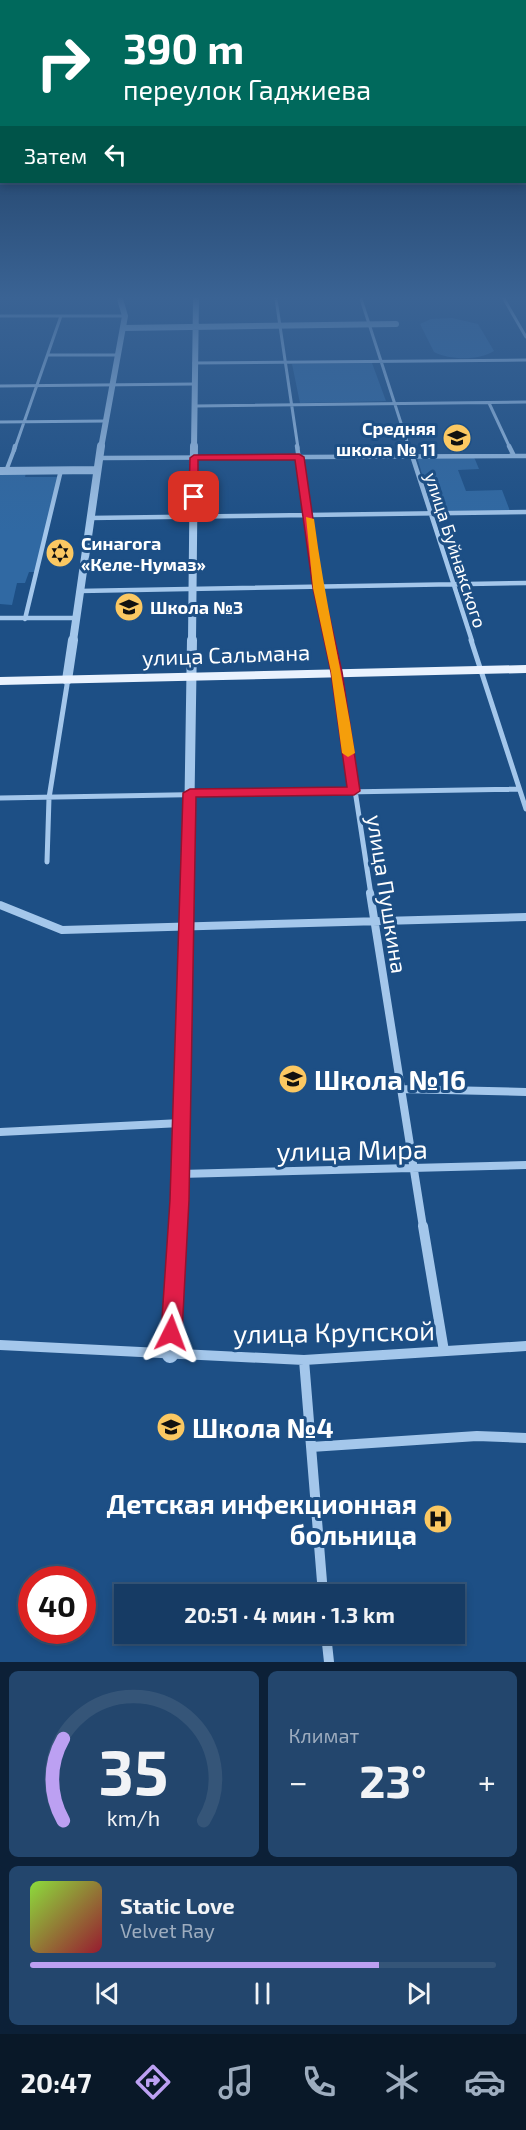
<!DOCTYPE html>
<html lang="ru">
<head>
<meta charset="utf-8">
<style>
	:root { --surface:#163b64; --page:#23466d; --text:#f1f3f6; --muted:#9eadbf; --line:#355578; --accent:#bca0f2 }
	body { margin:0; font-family:"Exo 2",sans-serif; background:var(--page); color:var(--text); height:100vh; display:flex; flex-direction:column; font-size:22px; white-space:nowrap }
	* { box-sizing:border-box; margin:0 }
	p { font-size:20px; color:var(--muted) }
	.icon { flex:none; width:33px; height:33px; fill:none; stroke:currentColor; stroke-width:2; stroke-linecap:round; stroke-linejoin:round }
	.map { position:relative; height:1662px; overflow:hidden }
	.panel { display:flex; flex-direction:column; gap:9px; padding:9px; background:#0c2037; flex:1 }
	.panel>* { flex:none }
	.hud { position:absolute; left:0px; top:0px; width:526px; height:183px; box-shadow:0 3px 9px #0003,0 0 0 2px var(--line); background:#00695c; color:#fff; overflow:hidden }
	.speed { position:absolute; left:18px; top:1566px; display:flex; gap:12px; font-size:30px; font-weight:700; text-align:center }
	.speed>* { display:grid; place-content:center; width:78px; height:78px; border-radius:50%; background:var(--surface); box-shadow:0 3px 9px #0003,0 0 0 2px var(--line); line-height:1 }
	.speed .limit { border:9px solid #d22; background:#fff; color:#111 }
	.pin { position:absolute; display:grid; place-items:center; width:51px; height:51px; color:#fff; margin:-26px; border-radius:12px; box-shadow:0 3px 9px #0006 }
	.me { position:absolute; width:66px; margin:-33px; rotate:3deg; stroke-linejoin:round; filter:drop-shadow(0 0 4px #0008) }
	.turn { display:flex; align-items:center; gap:21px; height:126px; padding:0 24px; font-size:27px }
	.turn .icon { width:78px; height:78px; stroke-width:2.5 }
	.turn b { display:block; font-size:42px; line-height:51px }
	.then { display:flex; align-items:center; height:57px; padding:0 24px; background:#0003; gap:12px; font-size:22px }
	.big { font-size:45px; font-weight:700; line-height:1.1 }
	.panel .tile { flex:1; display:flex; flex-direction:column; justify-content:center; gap:9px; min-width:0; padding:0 21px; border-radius:9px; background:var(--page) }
	.panel .dial { align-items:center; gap:0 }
	.dial svg { height:156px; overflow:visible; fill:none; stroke:var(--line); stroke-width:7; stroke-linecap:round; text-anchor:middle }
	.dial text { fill:var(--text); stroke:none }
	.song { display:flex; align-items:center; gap:18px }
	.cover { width:72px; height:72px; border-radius:9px; background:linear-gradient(135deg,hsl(90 70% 55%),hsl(350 70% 35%)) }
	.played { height:6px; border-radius:3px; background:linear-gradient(90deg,var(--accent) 75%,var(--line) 75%) }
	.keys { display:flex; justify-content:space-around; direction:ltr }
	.heat { display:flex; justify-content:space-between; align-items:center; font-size:33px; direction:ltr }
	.panel .tiles { flex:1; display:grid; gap:9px; grid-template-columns:1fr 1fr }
	.tile:last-child { grid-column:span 2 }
	.trip { position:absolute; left:114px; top:1584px; width:351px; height:60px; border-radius:0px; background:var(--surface); box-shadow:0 3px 9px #0003,0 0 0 2px var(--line); font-weight:700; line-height:60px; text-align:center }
	.menu { display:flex; height:96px; justify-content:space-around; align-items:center; background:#091828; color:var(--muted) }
	.menu .icon { width:42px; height:42px }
	.menu .on { color:var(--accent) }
	.menu b { font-size:27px; color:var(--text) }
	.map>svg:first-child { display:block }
	.green { fill:#3069a3 }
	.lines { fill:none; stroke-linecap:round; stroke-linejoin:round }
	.pedestrian-far1 { stroke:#a4c7eb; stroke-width:3 }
	.pedestrian { stroke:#a4c7eb; stroke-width:4 }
	.minor-far4 { stroke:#a4c7eb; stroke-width:3 }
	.minor-far3 { stroke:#a4c7eb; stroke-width:4.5 }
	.minor-far2 { stroke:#a4c7eb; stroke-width:5 }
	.minor-far1 { stroke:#a4c7eb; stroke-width:8 }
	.minor { stroke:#a4c7eb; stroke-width:10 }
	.tertiary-far4 { stroke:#a4c7eb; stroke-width:6 }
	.tertiary-far3 { stroke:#a4c7eb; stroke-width:8 }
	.tertiary-far2 { stroke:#a4c7eb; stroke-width:10 }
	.tertiary-far1 { stroke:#a4c7eb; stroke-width:13 }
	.tertiary { stroke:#a4c7eb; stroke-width:16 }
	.primary { fill:#e9f2fe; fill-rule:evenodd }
	.route { fill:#e11d48; stroke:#92132f; stroke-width:1.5 }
	.slow { fill:#f59e0b }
	.labels { text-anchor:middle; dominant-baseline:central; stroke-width:6; stroke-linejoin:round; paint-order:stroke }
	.far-poi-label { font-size:18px; font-weight:bold; fill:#fff; stroke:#1d4f85; text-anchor:start }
	.far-street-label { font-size:18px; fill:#fff; stroke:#1d4f85 }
	.street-label { font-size:22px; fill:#fff; stroke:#1d4f85 }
	.near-poi-label { font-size:27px; font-weight:bold; fill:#fff; stroke:#1d4f85; text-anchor:start }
	.near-street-label { font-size:27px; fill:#fff; stroke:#1d4f85 }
</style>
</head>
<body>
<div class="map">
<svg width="526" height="1662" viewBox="0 0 526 1662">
	<rect width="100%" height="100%" fill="#1d4f85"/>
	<path class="green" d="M452,318L478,324L494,351C478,361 450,360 434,352L420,324L431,319Z
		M372,363L386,401L300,403L292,364Z
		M417,457H474L479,469L458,470L466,491L502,490L510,511L433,512Z
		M0,473H26L25,477H59L35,572H29L25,583H17L12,605L0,604Z"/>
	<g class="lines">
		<path class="pedestrian-far1" d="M0,386L195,384"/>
		<path class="pedestrian" d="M6,471L14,450"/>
		<path class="minor-far4" d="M276,299L298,448
			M361,299L409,448
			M504,299L526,337
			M0,316H125
			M49,355H118
			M194,363L526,360
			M489,403L510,448
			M195,406L526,402
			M0,422L107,421
			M15,448L61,316"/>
		<path class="minor-far3" d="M297,446L318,588L330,641
			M409,446L472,641
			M509,446L514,456
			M14,450L15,446
			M100,458L526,456
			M90,518L526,512
			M79,591L526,583
			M0,618H75
			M25,619L61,470"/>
		<path class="minor-far2" d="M330,640L337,672L371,895
			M471,640L526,809
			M0,798L519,789
			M47,862L49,798L67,685"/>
		<path class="minor-far1" d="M370,893L423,1227
			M0,905L62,930L526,917
			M400,1089L526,1092
			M0,1132L181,1123
			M180,1174L526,1165"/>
		<path class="minor" d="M423,1226L444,1351
			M0,1345L304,1360L526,1346
			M304,1360L323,1594
			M311,1447L477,1436L526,1438
			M326,1634L329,1662"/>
		<path class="tertiary-far4" d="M123,328L396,324
			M101,448L125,316L120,299
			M194,448L196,299"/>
		<path class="tertiary-far3" d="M0,471L97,470
			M73,641L101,446
			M192,641L194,446"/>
		<path class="tertiary-far2" d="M67,680L73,640
			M188,895L192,640"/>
		<path class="tertiary-far1" d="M177,1227L188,893"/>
		<path class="tertiary" d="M170,1355L177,1226"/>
		<path class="primary" d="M526,665V673L0,685V677Z"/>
	</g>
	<linearGradient id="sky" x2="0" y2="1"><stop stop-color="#102b49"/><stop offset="0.56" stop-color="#3a6394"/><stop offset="1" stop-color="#3a6394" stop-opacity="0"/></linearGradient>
	<rect width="526" height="532" fill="url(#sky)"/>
	<path class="route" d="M299,454L304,457L323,588L342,672L360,791L354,795L196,797L189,1200L182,1333L179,1339L171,1342L164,1339L161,1333L170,1200L183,793L190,789L347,787L331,672L313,588L295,460H198V497L194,499L189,497L190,458L194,455Z"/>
	<path class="slow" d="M306,517L314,519C324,598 343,675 355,753L348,757L342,753L331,672L313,588Z"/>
	<defs>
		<g id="school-disc" transform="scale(1.5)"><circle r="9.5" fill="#fbc862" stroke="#1d4f85"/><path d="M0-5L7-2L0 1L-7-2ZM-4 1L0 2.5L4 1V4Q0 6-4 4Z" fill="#111"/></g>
		<g id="synagogue-disc" transform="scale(1.5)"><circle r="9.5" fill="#fbc862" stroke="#1d4f85"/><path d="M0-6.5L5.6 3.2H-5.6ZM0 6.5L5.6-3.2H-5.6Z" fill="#111"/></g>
		<g id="hospital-disc" transform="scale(1.5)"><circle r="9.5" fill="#fbc862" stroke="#1d4f85"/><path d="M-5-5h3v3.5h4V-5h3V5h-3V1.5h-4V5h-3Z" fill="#111"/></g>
	</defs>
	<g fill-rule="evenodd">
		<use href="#school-disc" x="457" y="438"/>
		<use href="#synagogue-disc" x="60" y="553"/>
		<use href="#school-disc" x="129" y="607"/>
		<use href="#school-disc" x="293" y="1079"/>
		<use href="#school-disc" x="171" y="1427"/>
		<use href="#hospital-disc" x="438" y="1519"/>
	</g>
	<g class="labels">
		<g class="far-poi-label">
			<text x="436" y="428" text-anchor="end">Средняя<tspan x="436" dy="21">школа № 11</tspan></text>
			<text x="81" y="543">Синагога<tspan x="81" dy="21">«Келе-Нумаз»</tspan></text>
			<text x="150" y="607">Школа №3</text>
		</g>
		<g class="far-street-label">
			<text transform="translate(456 550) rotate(72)">улица Буйнакского</text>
		</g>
		<g class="street-label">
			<text transform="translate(226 654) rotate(-2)">улица Сальмана</text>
			<text transform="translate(388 894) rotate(81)">улица Пушкина</text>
		</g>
		<g class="near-poi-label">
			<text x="314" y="1079">Школа №16</text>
			<text x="192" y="1427">Школа №4</text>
			<text x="417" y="1503" text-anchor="end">Детская инфекционная<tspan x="417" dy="31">больница</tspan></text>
		</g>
		<g class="near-street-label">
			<text transform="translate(352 1149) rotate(-1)">улица Мира</text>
			<text transform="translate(334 1331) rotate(-1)">улица Крупской</text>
		</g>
	</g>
</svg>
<div class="speed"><div class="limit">40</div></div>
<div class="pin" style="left:194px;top:497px;background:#d93025"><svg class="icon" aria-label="arrive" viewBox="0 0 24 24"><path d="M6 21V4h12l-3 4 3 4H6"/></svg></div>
<svg class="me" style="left:171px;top:1333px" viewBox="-20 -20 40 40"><path d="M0-17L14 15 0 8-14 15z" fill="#e11d48" stroke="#fff" stroke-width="4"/></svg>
<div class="trip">20:51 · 4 мин · 1.3 km</div>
<div class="hud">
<div class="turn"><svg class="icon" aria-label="right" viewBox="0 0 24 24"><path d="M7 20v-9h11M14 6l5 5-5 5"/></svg><div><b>390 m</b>переулок Гаджиева</div></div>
<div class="then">Затем<svg class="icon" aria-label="left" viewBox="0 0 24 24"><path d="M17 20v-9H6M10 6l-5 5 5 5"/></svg></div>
</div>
</div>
<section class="panel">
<div class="tiles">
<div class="tile dial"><svg viewBox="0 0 100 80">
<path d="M14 69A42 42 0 1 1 86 69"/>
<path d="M14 69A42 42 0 0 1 14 27" stroke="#bca0f2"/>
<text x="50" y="56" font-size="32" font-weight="700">35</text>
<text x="50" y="72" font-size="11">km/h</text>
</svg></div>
<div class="tile"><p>Климат</p>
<div class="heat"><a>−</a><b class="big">23°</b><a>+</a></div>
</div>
<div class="tile">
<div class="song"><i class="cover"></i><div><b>Static Love</b><p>Velvet Ray</p></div></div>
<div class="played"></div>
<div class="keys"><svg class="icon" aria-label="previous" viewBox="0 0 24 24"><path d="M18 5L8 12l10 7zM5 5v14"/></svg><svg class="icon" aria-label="pause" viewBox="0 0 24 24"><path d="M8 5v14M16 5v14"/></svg><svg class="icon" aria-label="next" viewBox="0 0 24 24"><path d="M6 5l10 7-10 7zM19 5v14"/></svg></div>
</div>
</div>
</section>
<nav class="menu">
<b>20:47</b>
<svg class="icon on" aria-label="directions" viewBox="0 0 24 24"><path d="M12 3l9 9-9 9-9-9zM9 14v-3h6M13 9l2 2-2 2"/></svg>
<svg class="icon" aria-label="music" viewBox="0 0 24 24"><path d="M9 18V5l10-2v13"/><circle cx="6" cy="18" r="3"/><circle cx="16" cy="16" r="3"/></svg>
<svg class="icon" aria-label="phone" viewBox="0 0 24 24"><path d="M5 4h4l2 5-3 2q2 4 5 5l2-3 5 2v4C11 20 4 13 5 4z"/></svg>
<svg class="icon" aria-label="climate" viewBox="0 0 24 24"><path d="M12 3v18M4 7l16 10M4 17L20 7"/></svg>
<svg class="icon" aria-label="car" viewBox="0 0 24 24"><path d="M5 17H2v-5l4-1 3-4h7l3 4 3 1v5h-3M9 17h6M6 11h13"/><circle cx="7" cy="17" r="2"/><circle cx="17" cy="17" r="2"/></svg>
</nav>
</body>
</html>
